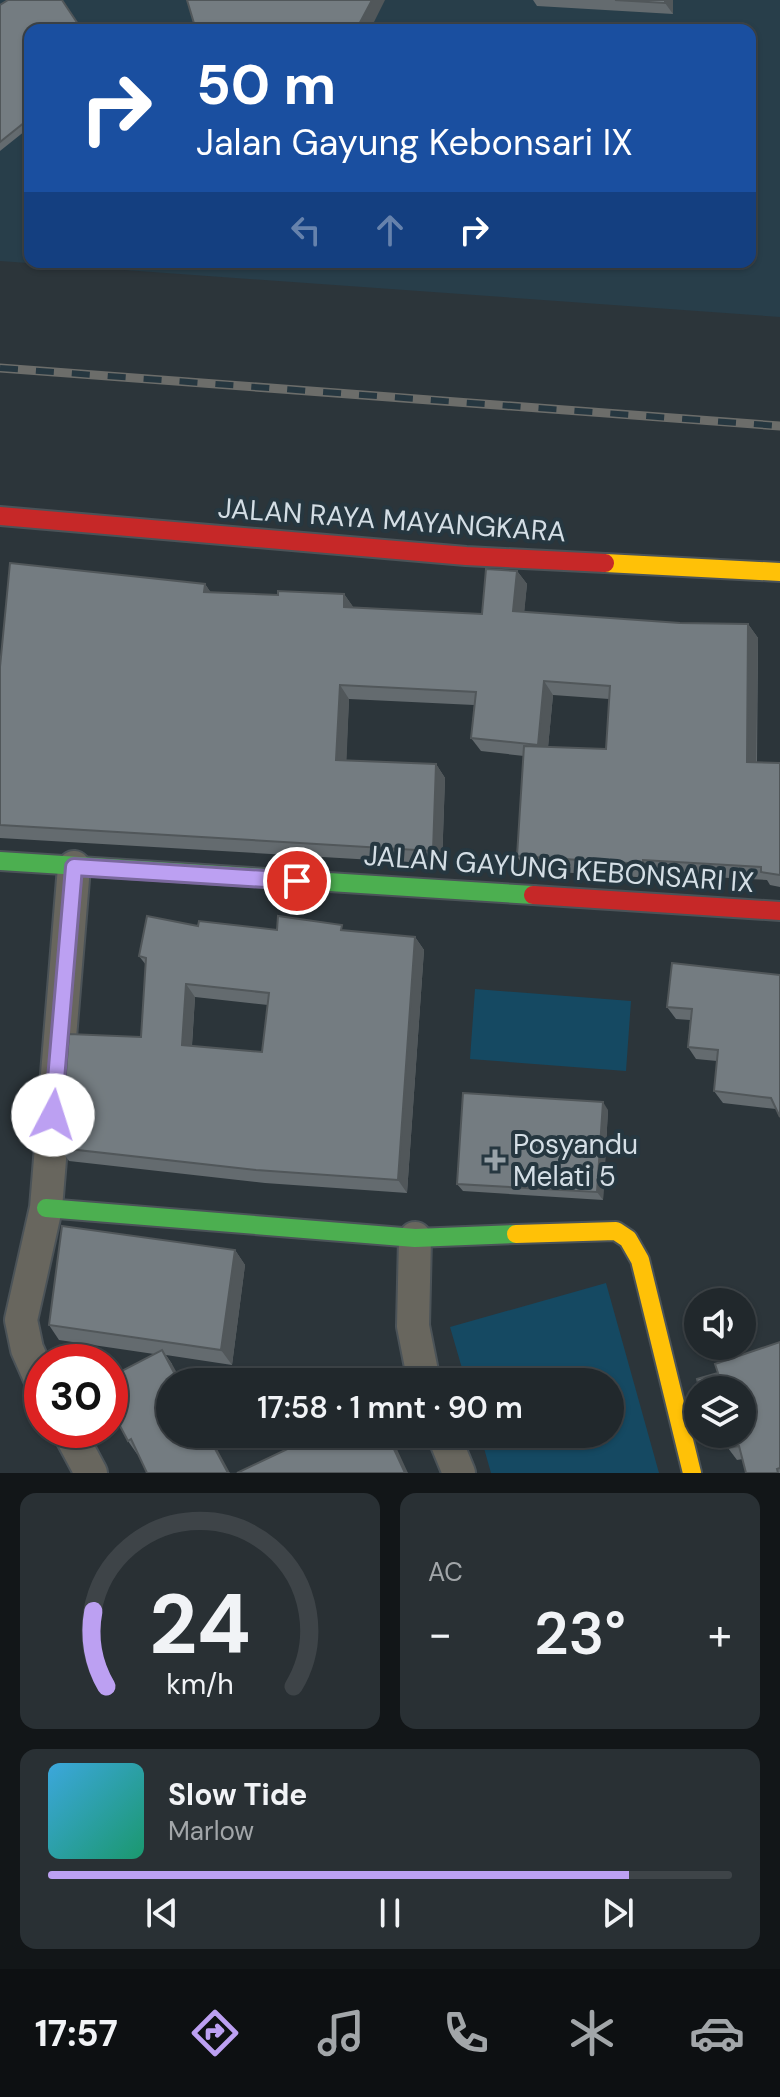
<!DOCTYPE html>
<html lang="id">
<head>
<meta charset="utf-8">
<style>
	:root { --surface:#21282c; --page:#293034; --text:#f1f3f6; --muted:#a2a6a9; --line:#3e4448; --accent:#bca0f2 }
	body { margin:0; font-family:"DM Sans",sans-serif; background:var(--page); color:var(--text); height:100vh; display:flex; flex-direction:column; font-size:30px; white-space:nowrap }
	* { box-sizing:border-box; margin:0 }
	p { font-size:26px; color:var(--muted) }
	.icon { flex:none; width:44px; height:44px; fill:none; stroke:currentColor; stroke-width:2; stroke-linecap:round; stroke-linejoin:round }
	.map { position:relative; height:1473px; overflow:hidden }
	.details { display:flex; flex-direction:column; gap:20px; padding:20px; background:#121618; flex:1 }
	.details>* { flex:none }
	.top-card { position:absolute; left:24px; top:24px; width:732px; height:244px; border-radius:16px; box-shadow:0 2px 6px #0004,0 0 0 2px var(--line); background:#1a4fa0; color:#fff; overflow:hidden }
	.fabs { position:absolute; left:684px; top:1288px; display:grid; gap:16px }
	.fabs a { display:grid; place-items:center; width:72px; height:72px; border-radius:50%; background:var(--surface); box-shadow:0 2px 6px #0004,0 0 0 2px var(--line); font-size:40px }
	.speed { position:absolute; left:24px; top:1344px; display:flex; gap:16px; font-size:40px; font-weight:700; text-align:center }
	.speed>* { display:grid; place-content:center; width:104px; height:104px; border-radius:50%; background:var(--surface); box-shadow:0 2px 6px #0004,0 0 0 2px var(--line); line-height:1 }
	.speed .limit { border:12px solid #d22; background:#fff; color:#111 }
	.pin { position:absolute; display:grid; place-items:center; width:68px; height:68px; color:#fff; margin:-34px; border:4px solid #fff; border-radius:50%; box-shadow:0 2px 8px #0007 }
	.me { position:absolute; width:88px; margin:-44px; rotate:5deg; stroke-linejoin:round; filter:drop-shadow(0 0 6px #0008) }
	.turn { display:flex; align-items:center; gap:28px; height:168px; padding:0 40px; font-size:36px }
	.turn .icon { width:104px; height:104px; stroke-width:2.5 }
	.turn b { display:block; font-size:56px; line-height:68px }
	.lanes { display:flex; align-items:center; height:76px; padding:0 40px; background:#0003; justify-content:center; gap:40px; direction:ltr }
	.lanes .off { opacity:.35 }
	.big { font-size:60px; font-weight:600; line-height:1.1 }
	.details .card { flex:1; display:flex; flex-direction:column; justify-content:center; gap:12px; min-width:0; padding:0 28px; border-radius:16px; background:var(--page) }
	.details .dial { align-items:center; gap:0 }
	.dial svg { height:208px; overflow:visible; fill:none; stroke:var(--line); stroke-width:7; stroke-linecap:round; text-anchor:middle }
	.dial text { fill:var(--text); stroke:none }
	.song { display:flex; align-items:center; gap:24px }
	.cover { width:96px; height:96px; border-radius:12px; background:linear-gradient(135deg,hsl(200 70% 55%),hsl(160 70% 35%)) }
	.played { height:8px; border-radius:4px; background:linear-gradient(90deg,var(--accent) 85%,var(--line) 85%) }
	.keys { display:flex; justify-content:space-around; direction:ltr }
	.heat { display:flex; justify-content:space-between; align-items:center; font-size:44px; direction:ltr }
	.details .tiles { flex:1; display:grid; gap:20px; grid-template-columns:1fr 1fr }
	.card:last-child { grid-column:span 2 }
	.trip { position:absolute; left:156px; top:1368px; width:468px; height:80px; border-radius:40px; background:var(--surface); box-shadow:0 2px 6px #0004,0 0 0 2px var(--line); font-weight:600; line-height:80px; text-align:center }
	.tab-bar { display:flex; height:128px; justify-content:space-around; align-items:center; background:#0d1012; color:var(--muted) }
	.tab-bar .icon { width:56px; height:56px }
	.tab-bar .on { color:var(--accent) }
	.tab-bar b { font-size:36px; color:var(--text) }
	.map>svg:first-child { display:block }
	.built { fill:#283e4a; fill-rule:evenodd }
	.green { fill:#154962 }
	.lines { fill:none; stroke-linecap:round; stroke-linejoin:round }
	.street-casing { stroke:#4b5358; stroke-width:36 }
	.fast-casing { stroke:#4b5358; stroke-width:22 }
	.slow-casing { stroke:#4b5358; stroke-width:22 }
	.jam-casing { stroke:#4b5358; stroke-width:22 }
	.street { stroke:#68665e; stroke-width:32 }
	.fast { stroke:#4caf50; stroke-width:18 }
	.slow { stroke:#ffc107; stroke-width:18 }
	.jam { stroke:#c62828; stroke-width:18 }
	.rail-casing { stroke:#6c6d6a; stroke-width:9 }
	.rail { stroke:#263740; stroke-width:6; stroke-dasharray:18; stroke-linecap:butt }
	.wall { fill:#646b6f; fill-rule:evenodd }
	.shaded-wall { fill:#51575a }
	.building { fill:#747c81; stroke:#51575a; stroke-width:2; fill-rule:evenodd }
	.route-casing { stroke:#7a689d; stroke-width:20 }
	.route { stroke:#bca0f2; stroke-width:14 }
	.poi-dot { fill:#99a3a9; stroke:#263740; stroke-width:3 }
	.labels { text-anchor:middle; dominant-baseline:central; stroke-width:8; stroke-linejoin:round; paint-order:stroke }
	.street-label { font-size:28px; fill:#d4dee5; stroke:#263740 }
	.poi-label { font-size:28px; fill:#d4dee5; stroke:#263740; text-anchor:start }
</style>
</head>
<body>
<div class="map">
<svg width="780" height="1473" viewBox="0 0 780 1473">
	<rect width="100%" height="100%" fill="#2c353a"/>
	<path class="built" d="M0,0H780V317L0,261ZM30,30H750V262H30Z"/>
	<path class="green" d="M475,989L631,1001L626,1071L470,1059Z
		M606,1283L659,1473H491L480,1434H610V1382H466L450,1327Z"/>
	<g class="lines">
		<g class="street-casing">
			<path id="street" d="M415,1238L413,1326L424,1382
				M42,1383L27,1349L21,1320L46,1208L74,867
				M68,1430L91,1473
				M443,1434L459,1473"/>
		</g>
		<g class="fast-casing">
			<path id="fast" d="M0,861L533,895
				M46,1208L415,1238L516,1234"/>
		</g>
		<g class="slow-casing">
			<path id="slow" d="M605,563L780,572
				M516,1234L616,1231L628,1239L640,1260L692,1473"/>
		</g>
		<g class="jam-casing">
			<path id="jam" d="M0,516L466,556L605,563
				M533,895L780,911"/>
		</g>
		<use href="#street" class="street"/>
		<use href="#fast" class="fast"/>
		<use href="#slow" class="slow"/>
		<use href="#jam" class="jam"/>
		<g class="rail-casing">
			<path id="rail" d="M0,368L780,426"/>
		</g>
		<use href="#rail" class="rail"/>
	</g>
	<path class="wall" d="M533,0H673V14L537,6Z
		M0,5L30,30V127L0,151Z
		M517,571L527,584L524,612L680,623L748,624L758,638L757,762L780,763V887L770,885L767,880L652,874V878L526,870L517,856L524,756L481,751L471,738L474,705L349,699L346,760L436,764L445,778L442,864L0,838V667L205,584L211,593L278,595L344,594L353,607L482,614ZM553,695L609,699L606,749L548,747Z
		M198,926L277,930L346,931L415,937L424,950L407,1193L265,1183L69,1161L60,1148L141,1037L146,965L139,956ZM195,997L268,1005L262,1052L192,1046Z
		M764,973L776,1109L723,1103L714,1091L717,1061L696,1059L688,1047L690,1020L676,1019L667,1007Z
		M608,1110L603,1200L463,1191L457,1184Z
		M235,1250L245,1265L232,1365L166,1355L172,1364L137,1454L128,1441L154,1354L59,1340L49,1325Z
		M780,1342V1473H746L743,1459L737,1460L728,1448L718,1373Z"/>
	<path class="shaded-wall" d="M372,0H385L370,30H356Z
		M665,0H673V14L665,3Z
		M517,571L527,584L523,625L513,611Z
		M205,584L214,597L204,592Z
		M344,594L354,608L344,607Z
		M748,624L758,638L756,775L747,762Z
		M544,681L553,695L547,758L538,745Z
		M340,685L349,699L346,774L336,760Z
		M436,764L445,778L442,864L433,851Z
		M643,860L652,874V878L643,864Z
		M415,937L424,950L407,1193L398,1180Z
		M186,984L195,997L191,1058L182,1045Z
		M603,1102L608,1110L603,1200L597,1192Z
		M235,1250L245,1265L232,1365L221,1350Z
		M162,1350L172,1364L182,1382H179Z
		M207,1434H209L230,1473H228Z
		M387,1434H390L408,1473H405Z"/>
	<path class="building" d="M8,0H62L82,30H30V118L0,142V5Z
		M187,0H372L356,30H196Z
		M615,0H665V3Z
		M10,563L205,584L204,592L278,595V591L344,594V607L482,614L486,569L517,571L513,611L680,623L748,624L747,762L780,763V875L761,872V867L643,860V864L517,856L524,746L606,749L610,686L544,681L538,745L471,738L476,692L340,685L336,760L436,764L433,851L0,825V667Z
		M147,916L198,926L199,921L277,930L278,916L342,925L341,930L415,937L398,1180L256,1170L60,1148L69,1034L141,1037L146,958L139,956ZM186,984L269,993L262,1052L182,1045Z
		M672,963L780,975V1117L771,1098L714,1091L718,1050L688,1047L692,1009L667,1007Z
		M463,1093L603,1102L597,1192L457,1184Z
		M62,1226L235,1250L221,1350L49,1325Z
		M780,1342V1468L777,1469L778,1473H746L739,1446L728,1448L724,1434H742V1390H700L697,1379L718,1373L715,1364Z
		M162,1350L179,1382H170V1434H207L228,1473H147L131,1439L128,1441L110,1407V1377Z
		M319,1434H387L405,1473H237Z"/>
	<g class="lines">
		<g class="route-casing">
			<path id="route" d="M53,1115L74,867L297,881"/>
		</g>
		<use href="#route" class="route"/>
	</g>
	<path class="poi-dot" d="M491 1148h8v8h8v8h-8v8h-8v-8h-8v-8h8z"/>
	<g class="labels">
		<g class="street-label">
			<text transform="translate(392 520) rotate(4)">JALAN RAYA MAYANGKARA</text>
			<text transform="translate(559 869) rotate(4)">JALAN GAYUNG KEBONSARI IX</text>
		</g>
		<g class="poi-label">
			<text x="513" y="1144">Posyandu<tspan x="513" dy="32">Melati 5</tspan></text>
		</g>
	</g>
</svg>
<div class="fabs">
<a><svg class="icon" aria-label="sound" viewBox="0 0 24 24"><path d="M4 9h4l5-4v14l-5-4H4zM17 9q2 3 0 6"/></svg></a>
<a><svg class="icon" aria-label="layers" viewBox="0 0 24 24"><path d="M12 4l9 5-9 5-9-5zM3 14l9 5 9-5"/></svg></a>
</div>
<div class="speed"><div class="limit">30</div></div>
<div class="pin" style="left:297px;top:881px;background:#d93025"><svg class="icon" aria-label="arrive" viewBox="0 0 24 24"><path d="M6 21V4h12l-3 4 3 4H6"/></svg></div>
<svg class="me" style="left:53px;top:1115px" viewBox="-20 -20 40 40"><circle r="19" fill="#fff"/><path d="M0-13L10 11 0 6-10 11z" fill="#bca0f2"/></svg>
<div class="trip">17:58 · 1 mnt · 90 m</div>
<div class="top-card">
<div class="turn"><svg class="icon" aria-label="right" viewBox="0 0 24 24"><path d="M7 20v-9h11M14 6l5 5-5 5"/></svg><div><b>50 m</b>Jalan Gayung Kebonsari IX</div></div>
<div class="lanes"><svg class="icon off" aria-label="left" viewBox="0 0 24 24"><path d="M17 20v-9H6M10 6l-5 5 5 5"/></svg><svg class="icon off" aria-label="ahead" viewBox="0 0 24 24"><path d="M12 20V5M6 11l6-6 6 6"/></svg><svg class="icon" aria-label="right" viewBox="0 0 24 24"><path d="M7 20v-9h11M14 6l5 5-5 5"/></svg></div>
</div>
</div>
<section class="details">
<div class="tiles">
<div class="card dial"><svg viewBox="0 0 100 80">
<path d="M14 69A42 42 0 1 1 86 69"/>
<path d="M14 69A42 42 0 0 1 9 40" stroke="#bca0f2"/>
<text x="50" y="56" font-size="32" font-weight="700">24</text>
<text x="50" y="72" font-size="11">km/h</text>
</svg></div>
<div class="card"><p>AC</p>
<div class="heat"><a>−</a><b class="big">23°</b><a>+</a></div>
</div>
<div class="card">
<div class="song"><i class="cover"></i><div><b>Slow Tide</b><p>Marlow</p></div></div>
<div class="played"></div>
<div class="keys"><svg class="icon" aria-label="previous" viewBox="0 0 24 24"><path d="M18 5L8 12l10 7zM5 5v14"/></svg><svg class="icon" aria-label="pause" viewBox="0 0 24 24"><path d="M8 5v14M16 5v14"/></svg><svg class="icon" aria-label="next" viewBox="0 0 24 24"><path d="M6 5l10 7-10 7zM19 5v14"/></svg></div>
</div>
</div>
</section>
<nav class="tab-bar">
<b>17:57</b>
<svg class="icon on" aria-label="directions" viewBox="0 0 24 24"><path d="M12 3l9 9-9 9-9-9zM9 14v-3h6M13 9l2 2-2 2"/></svg>
<svg class="icon" aria-label="music" viewBox="0 0 24 24"><path d="M9 18V5l10-2v13"/><circle cx="6" cy="18" r="3"/><circle cx="16" cy="16" r="3"/></svg>
<svg class="icon" aria-label="phone" viewBox="0 0 24 24"><path d="M5 4h4l2 5-3 2q2 4 5 5l2-3 5 2v4C11 20 4 13 5 4z"/></svg>
<svg class="icon" aria-label="climate" viewBox="0 0 24 24"><path d="M12 3v18M4 7l16 10M4 17L20 7"/></svg>
<svg class="icon" aria-label="car" viewBox="0 0 24 24"><path d="M5 17H2v-5l4-1 3-4h7l3 4 3 1v5h-3M9 17h6M6 11h13"/><circle cx="7" cy="17" r="2"/><circle cx="17" cy="17" r="2"/></svg>
</nav>
</body>
</html>
